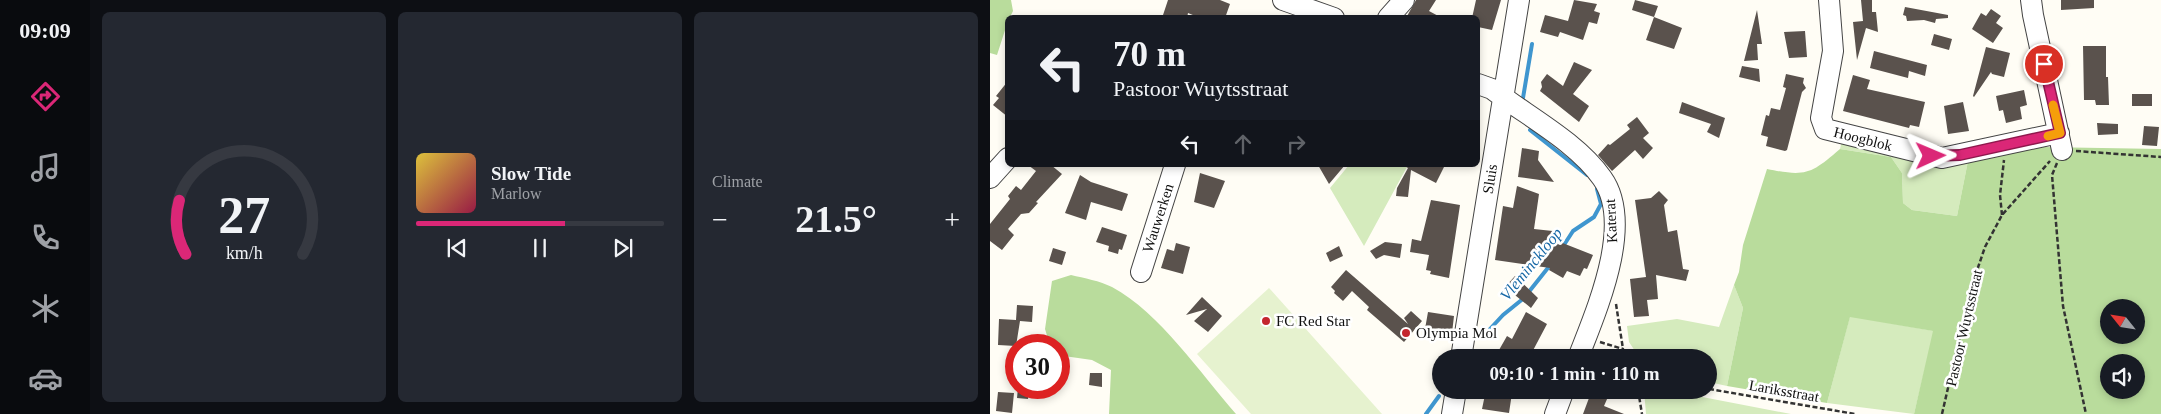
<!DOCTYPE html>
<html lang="en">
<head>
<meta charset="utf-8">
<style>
	:root { --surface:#171b24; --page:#242831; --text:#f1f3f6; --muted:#9ea1a6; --line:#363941; --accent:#db2777 }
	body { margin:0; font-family:Georgia,serif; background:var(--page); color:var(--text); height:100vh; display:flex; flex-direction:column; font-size:19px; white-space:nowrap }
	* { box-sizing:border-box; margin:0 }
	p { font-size:16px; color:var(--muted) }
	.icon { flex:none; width:28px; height:28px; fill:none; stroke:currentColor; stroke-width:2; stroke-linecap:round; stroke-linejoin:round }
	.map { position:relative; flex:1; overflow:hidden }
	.sheet { display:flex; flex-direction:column; gap:12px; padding:12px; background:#0d0f14; width:900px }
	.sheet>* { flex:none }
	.guide { position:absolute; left:15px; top:15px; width:475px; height:152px; border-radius:8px; box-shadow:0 2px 8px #0003; background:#171b24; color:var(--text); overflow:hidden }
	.needle { width:32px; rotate:300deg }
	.fabs { position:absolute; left:1110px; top:299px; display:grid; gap:10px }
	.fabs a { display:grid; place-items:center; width:45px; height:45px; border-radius:50%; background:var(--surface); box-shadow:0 2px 8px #0003; font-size:25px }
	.speed { position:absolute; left:15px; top:334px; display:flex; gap:10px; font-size:25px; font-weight:700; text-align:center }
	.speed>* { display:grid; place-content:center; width:65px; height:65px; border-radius:50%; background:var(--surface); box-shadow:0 2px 8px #0003; line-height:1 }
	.speed .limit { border:8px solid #d22; background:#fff; color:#111 }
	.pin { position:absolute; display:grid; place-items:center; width:42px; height:42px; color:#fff; margin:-21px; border:2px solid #fff; border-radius:50%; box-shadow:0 1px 5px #0007 }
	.me { position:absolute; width:55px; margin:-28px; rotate:89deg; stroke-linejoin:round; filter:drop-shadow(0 0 4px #0008) }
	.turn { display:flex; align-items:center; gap:18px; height:105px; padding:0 25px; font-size:22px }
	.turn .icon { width:65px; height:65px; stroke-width:2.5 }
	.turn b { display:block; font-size:35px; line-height:42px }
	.lanes { display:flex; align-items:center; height:48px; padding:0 25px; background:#0003; justify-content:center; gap:25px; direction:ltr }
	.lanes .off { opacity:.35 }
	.big { font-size:38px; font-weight:700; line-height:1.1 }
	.sheet .tile { flex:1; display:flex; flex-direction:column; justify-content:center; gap:8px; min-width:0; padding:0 18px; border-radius:8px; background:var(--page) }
	.sheet .dial { align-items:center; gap:0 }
	.dial svg { height:130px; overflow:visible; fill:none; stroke:var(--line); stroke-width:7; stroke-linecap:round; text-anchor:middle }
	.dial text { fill:var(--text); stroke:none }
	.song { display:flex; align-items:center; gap:15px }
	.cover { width:60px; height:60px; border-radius:8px; background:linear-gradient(135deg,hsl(50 70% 55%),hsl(340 70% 35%)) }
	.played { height:5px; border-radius:2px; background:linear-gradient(90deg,var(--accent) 60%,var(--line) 60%) }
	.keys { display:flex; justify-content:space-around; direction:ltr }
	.heat { display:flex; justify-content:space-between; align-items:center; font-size:28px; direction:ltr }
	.sheet .tiles { flex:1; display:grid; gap:12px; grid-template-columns:repeat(3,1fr) }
	.trip { position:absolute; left:442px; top:349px; width:285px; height:50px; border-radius:25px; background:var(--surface); box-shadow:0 2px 8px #0003; font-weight:700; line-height:50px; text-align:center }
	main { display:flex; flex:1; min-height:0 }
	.tab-bar { display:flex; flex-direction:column; width:90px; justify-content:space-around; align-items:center; background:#090b0e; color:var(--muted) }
	.tab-bar .icon { width:35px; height:35px }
	.tab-bar .on { color:var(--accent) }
	.tab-bar b { font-size:22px; color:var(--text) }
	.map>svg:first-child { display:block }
	.green { fill:#d5ebbd }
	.forest { fill:#b9dc9c; fill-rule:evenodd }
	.pitch { fill:#e6f2cf }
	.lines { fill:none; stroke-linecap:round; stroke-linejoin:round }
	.stream { stroke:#3f96cf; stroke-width:4 }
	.building { fill:#5a524d }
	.minor-casing { stroke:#444; stroke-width:22 }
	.path { stroke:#333; stroke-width:2.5; stroke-dasharray:5 2.5; stroke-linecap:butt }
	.minor { stroke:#fff; stroke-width:20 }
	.route-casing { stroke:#8e194d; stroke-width:12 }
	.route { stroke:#db2777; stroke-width:9 }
	.slow { stroke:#f59e0b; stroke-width:9 }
	.poi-dot { fill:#c4262e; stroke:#fff; stroke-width:2 }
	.labels { text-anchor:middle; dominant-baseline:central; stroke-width:5; stroke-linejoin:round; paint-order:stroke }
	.street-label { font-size:15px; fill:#111; stroke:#fff }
	.poi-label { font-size:15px; fill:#111; stroke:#fff; text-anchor:start }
	.water-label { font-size:16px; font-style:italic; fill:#1768a6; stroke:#fff }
</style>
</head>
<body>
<main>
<nav class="tab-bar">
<b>09:09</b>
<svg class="icon on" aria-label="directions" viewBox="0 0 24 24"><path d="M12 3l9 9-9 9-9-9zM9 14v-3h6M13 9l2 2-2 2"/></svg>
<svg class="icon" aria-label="music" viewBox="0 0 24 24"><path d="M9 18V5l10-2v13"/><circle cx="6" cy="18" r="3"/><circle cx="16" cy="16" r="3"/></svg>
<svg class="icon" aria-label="phone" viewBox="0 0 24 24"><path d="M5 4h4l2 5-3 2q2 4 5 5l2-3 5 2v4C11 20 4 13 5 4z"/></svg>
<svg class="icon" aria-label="climate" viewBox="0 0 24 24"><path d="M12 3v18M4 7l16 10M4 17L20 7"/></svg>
<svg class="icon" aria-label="car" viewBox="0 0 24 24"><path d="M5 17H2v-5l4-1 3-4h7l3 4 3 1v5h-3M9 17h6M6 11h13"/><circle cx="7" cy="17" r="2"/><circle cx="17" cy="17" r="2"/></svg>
</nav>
<section class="sheet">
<div class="tiles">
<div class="tile dial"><svg viewBox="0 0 100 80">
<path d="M14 69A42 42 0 1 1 86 69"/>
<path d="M14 69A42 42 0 0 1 10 36" stroke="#db2777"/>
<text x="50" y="56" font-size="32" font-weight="700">27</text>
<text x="50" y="72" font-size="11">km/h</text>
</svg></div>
<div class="tile">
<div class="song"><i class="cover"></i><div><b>Slow Tide</b><p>Marlow</p></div></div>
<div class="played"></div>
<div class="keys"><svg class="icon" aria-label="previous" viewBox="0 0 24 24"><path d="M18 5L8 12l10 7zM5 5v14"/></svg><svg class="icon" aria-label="pause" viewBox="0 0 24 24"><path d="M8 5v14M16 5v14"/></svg><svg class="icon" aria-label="next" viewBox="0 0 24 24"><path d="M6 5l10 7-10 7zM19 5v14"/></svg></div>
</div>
<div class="tile"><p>Climate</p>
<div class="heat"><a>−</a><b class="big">21.5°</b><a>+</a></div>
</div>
</div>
</section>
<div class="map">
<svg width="1171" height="414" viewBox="0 0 1171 414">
	<rect width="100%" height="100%" fill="#fffdf5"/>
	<path class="green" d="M852,140L978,161L967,216L922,210L913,203L912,173L901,157L850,149Z
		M359,165H418L374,246L340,188Z
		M744,285L753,308L737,386L719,382V358L649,357L639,342L637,326L687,319L729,327Z
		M860,316L944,331L924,414L837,403Z
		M654,390H676L801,414H656Z"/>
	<path class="forest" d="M0,0H21L23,11L20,17L18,18L17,24L7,55L0,53Z
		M1053,147L1171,149V414H924L943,331L860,317L837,403L737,386L753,308L744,285L749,272L753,245L777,169C816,177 821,174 850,149L901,157L912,173L913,203L922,210L967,216L978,161ZM1119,308H1146V335H1119ZM1119,362H1146V390H1119Z
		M81,275C94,278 110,281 122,287C170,313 210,373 246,414H119L121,370L102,360L74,356L69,352V345H60L55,329L62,281Z"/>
	<path class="pitch" d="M279,288L392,414H261L207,354Z"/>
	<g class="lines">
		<path class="stream" d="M533,98L542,44
			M540,130L597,175
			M572,248L583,231L604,217L611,204L607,189
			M500,329L513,315L534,298L561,264
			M436,414L449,396"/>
	</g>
	<path class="building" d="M178,0H230L240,4L235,18H210L198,13L197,18H172Z
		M426,0H446L439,11L452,18H416Z
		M486,0H511L502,30L488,27V18H482Z
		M584,0L607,4L604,11L610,13L607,24L599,22L593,40L570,32L568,37L550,32L555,15L578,21Z
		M645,0L668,6L664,17L642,10Z
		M871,0H882V12H886L888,32L876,28L867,60L863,22L873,21Z
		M1071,0H1104V8L1071,10Z
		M915,7L958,15V18L946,19L945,23L934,20L917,21L916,16L913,15Z
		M1001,9L1011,16L1006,23L1013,28L1003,43L982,29L991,13L996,16Z
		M767,10L772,44H767L768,60L754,61Z
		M664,17L692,28L684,49L656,40Z
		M815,31L817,57L799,58L794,32Z
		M944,34L962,39L959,50L941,45Z
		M1093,46H1116V77H1118L1119,105H1106L1105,100H1094Z
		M996,47L1020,53L1014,77L1002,74L1001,72L984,97L983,96Z
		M884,51L937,65L935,76L919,71L918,78L880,68Z
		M584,62L602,70L583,94L599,106L589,122L550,91L552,87L551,82L557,74L573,86Z
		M752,66L769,69L770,82L749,77Z
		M796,74L814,78L813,83L816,88L812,92L797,150L795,151L776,146L778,137L771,135L776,115L779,116L781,108L790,110L796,88L793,87Z
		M863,75L880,80L877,89L935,102L929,127L920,125L919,128L853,111Z
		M18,81V117L3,105L9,98L6,96Z
		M1034,90L1037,105L1030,107L1032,119L1016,123L1013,110L1009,111L1006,96Z
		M1142,94H1162V106H1142Z
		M692,102L735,118L729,138L717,132L721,124L689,113Z
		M973,102L979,131L958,134L954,106Z
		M647,117L659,133L653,138L663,148L653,159L645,150L622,171L608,155L618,144L620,145L640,129L637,125Z
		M1107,123L1128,124V134L1108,135Z
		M1154,126L1169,127L1167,146L1152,145Z
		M532,148L549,151L548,160L564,182L528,177Z
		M38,165H61L72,174L46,202L48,203L39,213L31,214L18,229L24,235L12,250L0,241V224L20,199L18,196L26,186L31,190L46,171Z
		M328,165H355L339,184Z
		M413,165H455L446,183L421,170L418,197L406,196L407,188L418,168Z
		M210,173L235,181L224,208L204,202Z
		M90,175L101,182L138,194L132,211L101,202L96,220L75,213Z
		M527,186L549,194L544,229L572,232L570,242L603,255L597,269L594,268L590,276L577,271L573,278L559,270L560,268L505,260L513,206L523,208Z
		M669,191L678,200L674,205L678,232L687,230L693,269L699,270L696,281L666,275L668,299L657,300L659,316L644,317L640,279L656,277L645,200L661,198Z
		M441,200L470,205L459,278L440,274L441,271L436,270L439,255L420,252L422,239L431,241Z
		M112,227L137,235L132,250L129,249L128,254L118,251L119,246L106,242Z
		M395,242L412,244L410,258L394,255L386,259L380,251Z
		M186,243L200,247L193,274L171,268L177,249L184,251Z
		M349,246L353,256L340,262L336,253Z
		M63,248L76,252L72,265L59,261Z
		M356,270L418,324L414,318L421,311L432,321L414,342L377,310L379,307L362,291L353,301L344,293L345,291L341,287Z
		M525,276L548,298L541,308L515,287Z
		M212,297L232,316L218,332L204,321L217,309L196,315Z
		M27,305L43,306L42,322L30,321L26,346L8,345L9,319L26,320Z
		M438,312L464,316L462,333L435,329Z
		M536,312L557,324L539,358H511L514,353L509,350L517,336L522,339Z
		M100,373H112V387L99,385Z
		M28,388H39L38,399L27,398Z
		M496,390H514V392L522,393L519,413L492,409Z
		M602,390H621L614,406L634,414H593Z
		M8,392L24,393L22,413L6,411Z"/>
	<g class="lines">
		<g class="minor-casing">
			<path id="minor" d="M293,0L344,18
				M839,0L843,51L831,118L835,129L952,158L1069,133
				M1041,0L1043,15L1072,150
				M398,18L414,0
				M488,84L502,89C537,116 587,142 612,178C645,224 606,311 588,358
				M0,178L18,158
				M151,272L185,165
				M471,358L529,0
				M462,414L466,390
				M565,414L574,390"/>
		</g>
		<path class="path" d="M1086,151L1171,157
			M1067,163L1062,175L1073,306L1096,414
			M1012,215L1010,195L1014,160
			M626,304L633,349
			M610,342L633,349L638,358
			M719,389L865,414
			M648,390L652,414
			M952,414L981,288L995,247L1012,215L1060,161"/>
		<use href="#minor" class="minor"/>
	</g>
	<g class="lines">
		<g class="route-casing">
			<path id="route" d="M941,156L970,155L1070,133L1054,64"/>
		</g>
		<use href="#route" class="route"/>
		<path class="slow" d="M1058,136L1070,133L1063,105"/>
	</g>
	<g class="poi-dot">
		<circle cx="276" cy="321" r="5"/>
		<circle cx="416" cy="333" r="5"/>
	</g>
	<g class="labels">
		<g class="street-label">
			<text transform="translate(873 139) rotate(14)">Hoogblok</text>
			<text transform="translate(500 179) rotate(-81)">Sluis</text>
			<text transform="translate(168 218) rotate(-72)">Wauwerken</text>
			<text transform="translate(621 221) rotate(-93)">Katerat</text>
			<text transform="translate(974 328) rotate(-77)">Pastoor Wuytsstraat</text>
			<text transform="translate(794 391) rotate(10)">Lariksstraat</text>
		</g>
		<g class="poi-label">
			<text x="286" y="321">FC Red Star</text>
			<text x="426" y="333">Olympia Mol</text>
		</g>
		<g class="water-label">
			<text transform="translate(541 264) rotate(-51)">Vleminckloop</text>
		</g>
	</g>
</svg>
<div class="fabs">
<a><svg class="needle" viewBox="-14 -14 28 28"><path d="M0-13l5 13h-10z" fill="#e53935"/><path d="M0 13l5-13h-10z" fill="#9ea1a6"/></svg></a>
<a><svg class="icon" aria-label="sound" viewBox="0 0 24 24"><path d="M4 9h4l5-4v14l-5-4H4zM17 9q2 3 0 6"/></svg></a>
</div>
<div class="speed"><div class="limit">30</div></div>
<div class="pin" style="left:1054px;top:64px;background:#d93025"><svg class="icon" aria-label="arrive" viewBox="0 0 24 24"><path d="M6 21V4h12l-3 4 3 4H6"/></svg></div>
<svg class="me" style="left:941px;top:156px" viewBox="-20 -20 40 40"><path d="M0-17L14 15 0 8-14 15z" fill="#db2777" stroke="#fff" stroke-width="4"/></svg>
<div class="trip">09:10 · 1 min · 110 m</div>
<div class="guide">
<div class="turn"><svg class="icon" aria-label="left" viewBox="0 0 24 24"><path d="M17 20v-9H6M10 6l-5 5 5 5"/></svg><div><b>70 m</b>Pastoor Wuytsstraat</div></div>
<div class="lanes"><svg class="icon" aria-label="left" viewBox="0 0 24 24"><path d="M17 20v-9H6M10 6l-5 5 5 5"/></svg><svg class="icon off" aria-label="ahead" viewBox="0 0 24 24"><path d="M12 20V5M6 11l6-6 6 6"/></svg><svg class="icon off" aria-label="right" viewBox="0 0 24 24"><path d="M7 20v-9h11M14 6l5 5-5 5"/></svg></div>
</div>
</div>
</main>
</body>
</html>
